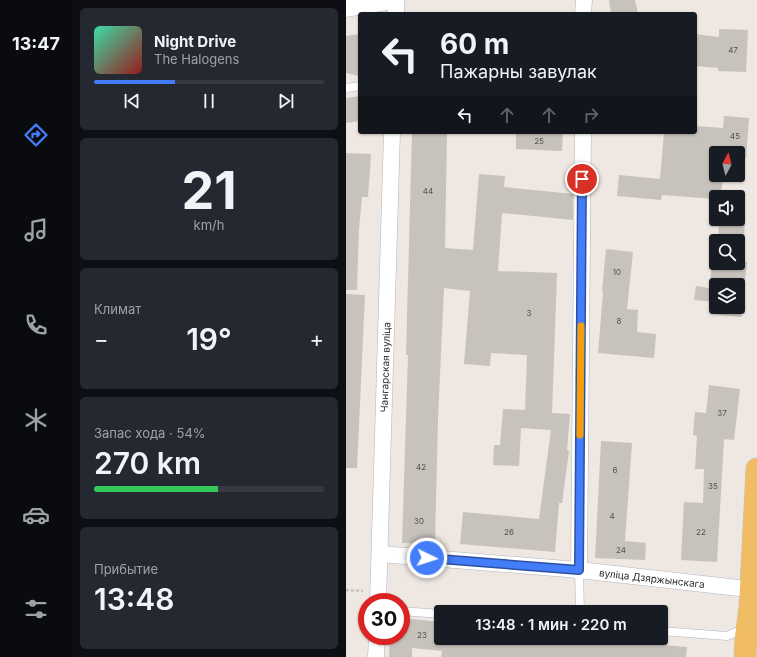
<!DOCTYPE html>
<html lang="ru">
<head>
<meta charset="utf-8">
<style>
	:root { --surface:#171b24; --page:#242831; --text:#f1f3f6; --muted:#9ea1a6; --line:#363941; --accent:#437dfa }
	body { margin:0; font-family:Inter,sans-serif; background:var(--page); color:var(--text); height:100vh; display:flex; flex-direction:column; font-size:15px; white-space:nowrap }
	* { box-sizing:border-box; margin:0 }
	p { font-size:13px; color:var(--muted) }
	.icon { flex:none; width:22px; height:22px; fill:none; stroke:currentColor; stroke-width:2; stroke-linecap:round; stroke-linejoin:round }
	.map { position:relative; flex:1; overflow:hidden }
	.details { display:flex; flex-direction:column; gap:8px; padding:8px; background:#0d0f14; width:274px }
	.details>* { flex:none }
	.banner { position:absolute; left:12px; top:12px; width:339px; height:122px; border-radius:4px; box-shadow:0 1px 3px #0004; background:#171b24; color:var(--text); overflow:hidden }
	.needle { width:26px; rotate:7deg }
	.tools { position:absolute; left:363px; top:146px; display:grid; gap:8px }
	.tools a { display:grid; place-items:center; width:36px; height:36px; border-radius:4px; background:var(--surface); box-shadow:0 1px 3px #0004; font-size:20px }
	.speed { position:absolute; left:12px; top:593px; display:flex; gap:8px; font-size:20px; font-weight:700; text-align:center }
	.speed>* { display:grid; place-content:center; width:52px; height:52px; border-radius:50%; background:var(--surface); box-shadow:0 1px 3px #0004; line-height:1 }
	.speed .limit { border:6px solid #d22; background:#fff; color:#111 }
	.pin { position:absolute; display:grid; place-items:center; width:34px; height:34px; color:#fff; margin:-17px; border:2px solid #fff; border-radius:50%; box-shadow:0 1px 4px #0007 }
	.me { position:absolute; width:44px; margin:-22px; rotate:94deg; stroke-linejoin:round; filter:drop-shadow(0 0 3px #0008) }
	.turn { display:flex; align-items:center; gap:14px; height:84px; padding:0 16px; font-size:18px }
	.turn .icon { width:52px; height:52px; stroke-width:2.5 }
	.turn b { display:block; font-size:28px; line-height:34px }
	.lanes { display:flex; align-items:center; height:38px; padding:0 16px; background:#0003; justify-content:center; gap:20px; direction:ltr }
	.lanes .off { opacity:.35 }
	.big { font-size:30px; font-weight:600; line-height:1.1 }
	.details .widget { flex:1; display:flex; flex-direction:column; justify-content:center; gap:6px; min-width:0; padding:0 14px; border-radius:6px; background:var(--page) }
	.details .dial { align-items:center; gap:0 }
	.dial b { font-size:52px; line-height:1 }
	.song { display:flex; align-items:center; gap:12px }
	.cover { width:48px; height:48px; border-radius:6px; background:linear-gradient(135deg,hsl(160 70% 55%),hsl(0 70% 35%)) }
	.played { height:4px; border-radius:2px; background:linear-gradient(90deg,var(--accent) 35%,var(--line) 35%) }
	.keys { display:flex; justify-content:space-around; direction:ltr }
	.heat { display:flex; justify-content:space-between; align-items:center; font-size:22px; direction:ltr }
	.charge { height:6px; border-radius:3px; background:linear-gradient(90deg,#34c759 54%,var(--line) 0) }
	.trip { position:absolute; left:88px; top:605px; width:234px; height:40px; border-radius:4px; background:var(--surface); box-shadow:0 1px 3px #0004; font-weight:600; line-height:40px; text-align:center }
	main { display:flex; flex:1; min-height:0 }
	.menu { display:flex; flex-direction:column; width:72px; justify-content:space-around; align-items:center; background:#090b0e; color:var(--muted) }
	.menu .icon { width:28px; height:28px }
	.menu .active { color:var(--accent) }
	.menu b { font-size:18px; color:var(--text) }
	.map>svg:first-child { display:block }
	.building { fill:#c8c2bc }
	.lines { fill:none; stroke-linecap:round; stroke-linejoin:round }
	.service-casing { stroke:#b1b5be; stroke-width:9 }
	.minor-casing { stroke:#b1b5be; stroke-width:17 }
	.tertiary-casing { stroke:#b1b5be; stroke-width:21 }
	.primary-casing { stroke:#c4c4c4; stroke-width:23 }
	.path { stroke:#c4c4c4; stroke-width:2.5; stroke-dasharray:3 2; stroke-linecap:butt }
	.service { stroke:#fff; stroke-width:8 }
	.minor { stroke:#fff; stroke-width:16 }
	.tertiary { stroke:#fff; stroke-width:20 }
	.primary { stroke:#f1bd64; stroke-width:22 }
	.route-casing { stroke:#2c51a2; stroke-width:10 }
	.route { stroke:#437dfa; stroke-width:7 }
	.slow { stroke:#f59e0b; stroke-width:7 }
	.labels { text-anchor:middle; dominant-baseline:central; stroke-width:3.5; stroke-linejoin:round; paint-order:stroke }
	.number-label { font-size:8px; fill:#545352 }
	.street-label { font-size:10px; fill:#2e2e2e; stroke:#fff }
</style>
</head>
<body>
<main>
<nav class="menu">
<b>13:47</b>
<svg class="icon active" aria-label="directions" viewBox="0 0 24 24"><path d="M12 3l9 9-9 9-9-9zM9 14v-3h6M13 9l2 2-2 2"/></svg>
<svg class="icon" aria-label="music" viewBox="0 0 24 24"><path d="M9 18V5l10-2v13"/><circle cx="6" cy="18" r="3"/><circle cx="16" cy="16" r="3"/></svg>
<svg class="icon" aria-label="phone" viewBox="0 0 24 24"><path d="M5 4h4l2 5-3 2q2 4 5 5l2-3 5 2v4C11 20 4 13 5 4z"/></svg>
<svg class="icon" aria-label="climate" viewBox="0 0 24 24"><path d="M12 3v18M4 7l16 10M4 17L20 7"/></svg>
<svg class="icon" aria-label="car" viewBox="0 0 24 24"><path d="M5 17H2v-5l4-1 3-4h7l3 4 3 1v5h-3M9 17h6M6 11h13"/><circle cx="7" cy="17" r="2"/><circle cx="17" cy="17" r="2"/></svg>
<svg class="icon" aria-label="filters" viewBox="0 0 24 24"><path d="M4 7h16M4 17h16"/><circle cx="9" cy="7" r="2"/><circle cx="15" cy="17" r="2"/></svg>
</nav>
<section class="details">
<div class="widget">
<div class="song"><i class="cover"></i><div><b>Night Drive</b><p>The Halogens</p></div></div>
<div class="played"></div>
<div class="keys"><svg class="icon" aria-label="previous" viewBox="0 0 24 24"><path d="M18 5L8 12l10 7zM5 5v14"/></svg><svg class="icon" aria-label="pause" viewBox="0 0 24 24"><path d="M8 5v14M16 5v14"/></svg><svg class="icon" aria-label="next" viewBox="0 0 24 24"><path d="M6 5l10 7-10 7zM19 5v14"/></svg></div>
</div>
<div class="widget dial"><b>21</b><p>km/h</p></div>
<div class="widget"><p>Климат</p>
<div class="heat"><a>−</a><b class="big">19°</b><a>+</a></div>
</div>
<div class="widget"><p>Запас хода · 54%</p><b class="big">270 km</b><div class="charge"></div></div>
<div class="widget"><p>Прибытие</p><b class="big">13:48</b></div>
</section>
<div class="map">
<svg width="411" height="657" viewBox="0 0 411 657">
	<rect width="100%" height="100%" fill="#efe7e1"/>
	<path class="building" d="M263,0H289L292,14H265Z
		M373,29L402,30L400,72L372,71V68L349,66V34L373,37Z
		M14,34V76L0,73V36Z
		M14,96V121L0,123V98Z
		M378,116L403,118L400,158L392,157V153H370V175H377L375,197H370V199L316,195L315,200L271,196L273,175L314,179L318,132H349V126L377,128Z
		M66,132H101L99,248L127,250L133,174L159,176L158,187L227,194V220L156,213L152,271L211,273L206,413L224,414L221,450L223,451L216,503H213L209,552L114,544L117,512L193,519L205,430L175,428L173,466L147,465L148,445H154L157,409L179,410L181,355L145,353L144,366L118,364L124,291L98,288L92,419L89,544L56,543L62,355H60Z
		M170,132H217L216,151L170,149Z
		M0,153L25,154L22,197H16L13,229L11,290H0Z
		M392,218L399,219L397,262H401L395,317L373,315L374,307H392V285H370V302L348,300L350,286L363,288L367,259H370V263H392V241H372L373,219H392Z
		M260,249L287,252L281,309L292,310L291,332L310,334L308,358L252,353L257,292L256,291Z
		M0,294L19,295L11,468H0Z
		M363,385L394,389L388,440L378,439L371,562L335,560L338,502L357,503L358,469H349L351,436L347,435L349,412L360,413Z
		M255,441L286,443L279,541L300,543L299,560L249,558Z
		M55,618L95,622V638H266V641L341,647L340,657H95L96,651L66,648V657H43L44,636H55Z"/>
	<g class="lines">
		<g class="service-casing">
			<path id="service" d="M0,88L14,86
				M233,570L234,612
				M55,611L95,614
				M315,631L381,636L400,628"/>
		</g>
		<g class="minor-casing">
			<g id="minor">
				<path d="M50,14V0"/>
				<path d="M237,14L238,0"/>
				<path id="s1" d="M34,554L233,570L411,590"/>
				<path d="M233,570L237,132"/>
				<path id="s2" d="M32,602L46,132"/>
				<path d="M30,657L31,636"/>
			</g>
		</g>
		<g class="tertiary-casing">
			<path id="tertiary" d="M0,7L41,0"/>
		</g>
		<g class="primary-casing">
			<path id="primary" d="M399,657L400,637L404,608L411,469"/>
		</g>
		<path class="path" d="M0,590L17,591"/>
		<use href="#service" class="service"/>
		<use href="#minor" class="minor"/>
		<use href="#tertiary" class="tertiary"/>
		<use href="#primary" class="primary"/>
	</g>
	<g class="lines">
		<g class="route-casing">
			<path id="route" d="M81,558L233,570L236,179"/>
		</g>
		<use href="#route" class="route"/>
		<path class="slow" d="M234,435L235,326"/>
	</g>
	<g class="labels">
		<g class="number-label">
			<text x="387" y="50">47</text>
			<text x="389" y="136">45</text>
			<text x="193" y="141">25</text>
			<text x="82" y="191">44</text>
			<text x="271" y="272">10</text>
			<text x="183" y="313">3</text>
			<text x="273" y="321">8</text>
			<text x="376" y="413">37</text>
			<text x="75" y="467">42</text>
			<text x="269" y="470">6</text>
			<text x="367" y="486">35</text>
			<text x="266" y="516">4</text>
			<text x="73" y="521">30</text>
			<text x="163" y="532">26</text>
			<text x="355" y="532">22</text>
			<text x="275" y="550">24</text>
			<text x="76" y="635">23</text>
		</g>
		<g class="street-label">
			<text stroke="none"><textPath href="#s2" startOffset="235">Чангарская вуліца</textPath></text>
			<text stroke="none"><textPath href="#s1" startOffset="273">вуліца Дзяржынскага</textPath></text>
		</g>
	</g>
</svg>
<div class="tools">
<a><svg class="needle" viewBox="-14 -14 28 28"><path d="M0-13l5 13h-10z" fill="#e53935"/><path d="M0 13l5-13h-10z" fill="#9ea1a6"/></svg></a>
<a><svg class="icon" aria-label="sound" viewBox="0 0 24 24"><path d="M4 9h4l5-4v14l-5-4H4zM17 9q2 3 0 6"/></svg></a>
<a><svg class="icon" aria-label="search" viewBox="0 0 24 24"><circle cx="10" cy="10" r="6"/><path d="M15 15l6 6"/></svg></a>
<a><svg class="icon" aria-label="layers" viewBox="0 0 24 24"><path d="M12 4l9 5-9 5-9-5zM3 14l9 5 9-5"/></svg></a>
</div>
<div class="speed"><div class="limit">30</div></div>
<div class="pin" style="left:236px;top:179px;background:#d93025"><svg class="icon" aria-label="arrive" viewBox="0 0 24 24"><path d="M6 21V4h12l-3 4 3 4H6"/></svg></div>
<svg class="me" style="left:81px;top:558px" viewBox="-20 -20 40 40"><circle r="17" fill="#437dfa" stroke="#fff" stroke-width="3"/><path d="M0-11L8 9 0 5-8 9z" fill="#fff"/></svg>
<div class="trip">13:48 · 1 мин · 220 m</div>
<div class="banner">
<div class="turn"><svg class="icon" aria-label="left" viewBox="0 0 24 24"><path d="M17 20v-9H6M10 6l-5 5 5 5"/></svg><div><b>60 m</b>Пажарны завулак</div></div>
<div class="lanes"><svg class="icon" aria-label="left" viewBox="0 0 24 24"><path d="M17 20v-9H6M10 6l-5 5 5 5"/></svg><svg class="icon off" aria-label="ahead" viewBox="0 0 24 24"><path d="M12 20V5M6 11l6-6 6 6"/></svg><svg class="icon off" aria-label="ahead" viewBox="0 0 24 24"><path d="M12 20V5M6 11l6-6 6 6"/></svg><svg class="icon off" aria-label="right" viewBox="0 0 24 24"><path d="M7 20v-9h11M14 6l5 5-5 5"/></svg></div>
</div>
</div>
</main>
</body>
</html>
